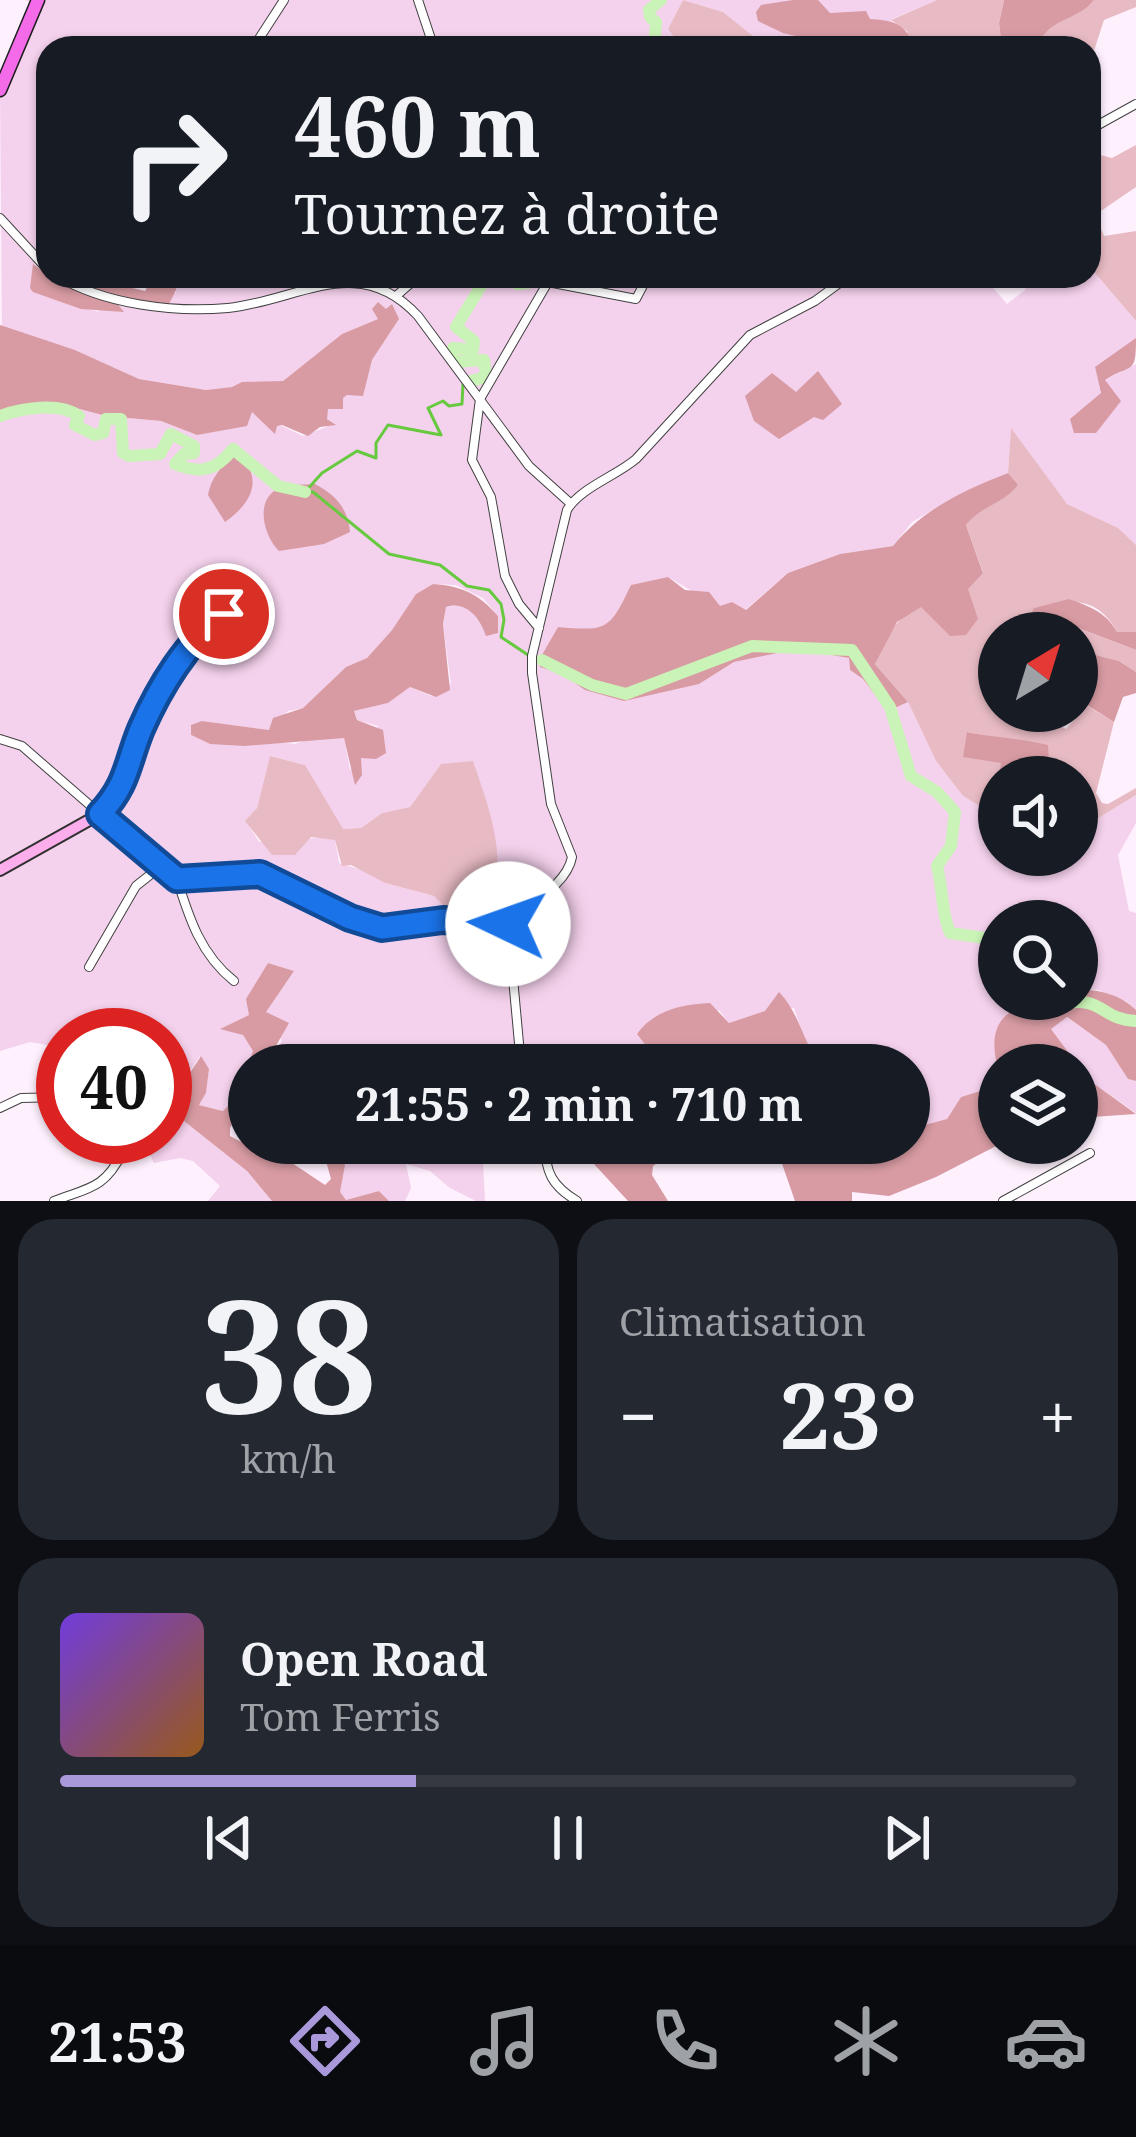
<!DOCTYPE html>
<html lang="fr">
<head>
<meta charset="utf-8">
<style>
	:root { --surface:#171b24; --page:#242831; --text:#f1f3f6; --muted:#9ea1a6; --line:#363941; --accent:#a999db }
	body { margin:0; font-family:"Noto Serif",serif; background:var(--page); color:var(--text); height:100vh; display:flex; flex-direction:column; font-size:45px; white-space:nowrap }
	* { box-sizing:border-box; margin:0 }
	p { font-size:39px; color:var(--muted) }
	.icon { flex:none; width:66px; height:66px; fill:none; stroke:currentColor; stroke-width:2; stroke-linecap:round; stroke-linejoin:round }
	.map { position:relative; height:1201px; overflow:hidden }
	.sheet { display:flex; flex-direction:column; gap:18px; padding:18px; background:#0d0f14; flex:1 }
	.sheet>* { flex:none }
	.guide { position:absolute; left:36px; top:36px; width:1065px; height:252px; border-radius:36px; box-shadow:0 3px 9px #0004; background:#171b24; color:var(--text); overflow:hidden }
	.needle { width:78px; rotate:38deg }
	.controls { position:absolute; left:978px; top:612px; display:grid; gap:24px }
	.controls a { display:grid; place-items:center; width:120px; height:120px; border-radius:50%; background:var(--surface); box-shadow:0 3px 9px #0004; font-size:60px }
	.speed { position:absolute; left:36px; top:1008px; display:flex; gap:24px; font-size:60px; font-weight:700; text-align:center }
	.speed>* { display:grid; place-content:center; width:156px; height:156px; border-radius:50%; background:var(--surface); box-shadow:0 3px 9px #0004; line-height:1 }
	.speed .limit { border:18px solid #d22; background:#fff; color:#111 }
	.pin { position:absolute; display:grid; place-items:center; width:102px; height:102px; color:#fff; margin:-51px; border:6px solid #fff; border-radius:50%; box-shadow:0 3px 12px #0007 }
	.me { position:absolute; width:132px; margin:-66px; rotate:273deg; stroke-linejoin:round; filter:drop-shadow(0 0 9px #0008) }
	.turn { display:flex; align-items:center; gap:42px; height:252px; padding:0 60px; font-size:54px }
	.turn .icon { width:156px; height:156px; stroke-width:2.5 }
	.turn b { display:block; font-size:84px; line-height:102px }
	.big { font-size:90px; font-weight:700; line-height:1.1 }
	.sheet .widget { flex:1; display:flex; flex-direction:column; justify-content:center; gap:18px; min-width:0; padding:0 42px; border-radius:36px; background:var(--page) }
	.sheet .dial { align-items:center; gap:0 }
	.dial b { font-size:156px; line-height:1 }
	.song { display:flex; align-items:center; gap:36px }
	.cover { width:144px; height:144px; border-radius:18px; background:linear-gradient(135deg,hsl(260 70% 55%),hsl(30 70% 35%)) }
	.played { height:12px; border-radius:6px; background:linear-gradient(90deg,var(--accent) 35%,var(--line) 35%) }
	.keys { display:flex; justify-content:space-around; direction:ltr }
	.heat { display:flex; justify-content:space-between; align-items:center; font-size:66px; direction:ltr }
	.sheet .tiles { flex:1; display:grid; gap:18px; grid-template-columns:1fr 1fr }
	.widget:last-child { grid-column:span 2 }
	.trip { position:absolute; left:228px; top:1044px; width:702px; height:120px; border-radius:60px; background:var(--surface); box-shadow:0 3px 9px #0004; font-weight:700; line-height:120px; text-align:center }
	.tabs { display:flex; height:192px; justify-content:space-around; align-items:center; background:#090b0e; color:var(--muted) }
	.tabs .icon { width:84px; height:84px }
	.tabs .on { color:var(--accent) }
	.tabs b { font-size:54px; color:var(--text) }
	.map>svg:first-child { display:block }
	.farmland { fill:#f4d1ec; fill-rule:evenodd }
	.green { fill:#e8bbc4 }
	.forest { fill:#d89ba3 }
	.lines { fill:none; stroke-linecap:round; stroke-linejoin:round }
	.stream { stroke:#67c940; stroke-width:3 }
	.river { stroke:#caf4b7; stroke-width:12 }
	.street-casing { stroke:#414141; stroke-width:10 }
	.secondary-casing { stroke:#303030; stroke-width:14 }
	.primary-casing { stroke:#1f1f1f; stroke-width:15 }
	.street { stroke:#fff; stroke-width:8 }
	.secondary { stroke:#fcaeec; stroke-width:10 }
	.primary { stroke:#f36be9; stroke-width:12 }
	.route-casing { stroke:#114b97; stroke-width:30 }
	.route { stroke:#1a73e8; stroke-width:21 }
</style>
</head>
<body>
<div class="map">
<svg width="1136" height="1201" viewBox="0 0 1136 1201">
	<rect width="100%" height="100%" fill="#fef0fd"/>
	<path class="farmland" d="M25,0H937L892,19L887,48H768L723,12L683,0L668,29L679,44L717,48H48V275L34,264L33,279L70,304L99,312L94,296L49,276H62L100,292L176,293V276H983L1007,304L1025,290L1030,276H1089V266L1136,321V338L1130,345L1095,367L1101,393L1088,407L1096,432L1105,380L1136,364V545L1117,528L1067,504L1011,431L1008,473L965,491L912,522L893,546L840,554L788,573L745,610L720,607L668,577L632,585L611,623L597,631L557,627L562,674L585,690L699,684L734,662L777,652L807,651L849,658L850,670L863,679L882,704L897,707L908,702L936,761L963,796L999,818V855H1077V821L1092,822L1136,795V823L1118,855L1129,911L1136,913V1010L1126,1001L1098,990L1077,989V921H999V999H1034L1017,1005L997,1068L999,1112L982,1090L961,1097L947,1119L917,1127L909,1124V1065H878L838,1058L828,1065H819L807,1046L794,1008L765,1011L729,1023L719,1010L648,1051L661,1065H265L282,1041L265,1012L294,971L268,963L249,1015L222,1028L243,1035L253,1051L235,1100L224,1111L199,1105L206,1093L209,1069L200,1056L179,1088L165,1077V1035H63V1048L30,1042L0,1051V413L38,405L72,407L106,416L161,421L197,435L252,412L303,436L334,424L327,419V409L347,395H363L372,360L399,319L381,307L378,319L342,334L283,381L206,390L139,379L75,350L2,328L0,86L36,4ZM433,584L456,585L483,598L498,616L482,626L471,611L461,605L446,607L443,624L451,684L431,696L410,687L388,703L354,711L357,720L378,726L350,770L344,738L315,737L295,744L267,741L210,744L191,735L202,721L269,730L288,711L303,708L346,667L367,658L392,630L416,594ZM270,756L305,765L342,829L361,828L382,813L410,807L441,764L461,923L434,896L385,883L371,873L339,863L335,840L330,837L259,842L246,821L257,808Z
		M1066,1017L1106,1045L1128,1079L1136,1081V1113L1089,1080L1051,1029Z
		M165,1106L247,1171L272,1201H208L220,1186L193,1161L180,1158L154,1163L142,1137H165Z
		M333,1143H482L485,1201H476L450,1188L430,1171L406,1164L411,1188L405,1201H389L379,1191L346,1200L339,1193Z"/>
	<path class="green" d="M683,0L723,12L768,48L679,44L668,29Z
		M937,0H1004L999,23L1002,48H887L908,32L891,20Z
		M1094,0H1136V7L1104,20L1090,63L1089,48H1038C1045,18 1078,22 1094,0Z
		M1136,145V187L1095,215L1104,236L1136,231V321L1089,266V152L1112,158Z
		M1011,428L1067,504L1118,528L1136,545V632H1117C1095,593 1071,602 1034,608L1039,621L1063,622L1136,650V672L1119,661L1077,650V633H999V711H1058L1057,724L1066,729L1077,717L1079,701L1114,722L1096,793L1102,803L1108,804L1136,788V795L1092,822L1077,821V777H1032L1042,772L1000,739L968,732L1002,763L997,793L999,818L963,796L936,761L908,702L875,664C882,651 889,631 899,621C923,597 959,598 983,572L966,525L981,507L1017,485L1008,473Z
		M270,756L305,765L343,829L361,828L382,813L410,807L441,764L473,761C484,794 507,852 493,886C487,899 470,913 461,924L434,896L385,883L351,865L342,866L335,840L311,837L295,855H272L245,821L257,808Z"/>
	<path class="forest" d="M793,0H818L830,13L866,11L870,19C888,20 905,22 911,41L889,44L887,48H849L845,42L837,41L833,48H817V41L783,33L758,21L756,12L761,5Z
		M1004,0H1094C1078,22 1045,18 1038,48H1002L999,23Z
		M33,264L63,285L116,302L124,312L81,309L33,292L30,288Z
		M62,276H82L145,291L154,276H176V290L169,304C131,300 97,291 62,276Z
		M378,302L386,309L392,304L399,319L372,360L363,396L347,395L343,398V409H328L327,419L336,425L320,427L308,436L282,425L277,426L275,434L252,412L247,426L197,435L161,421L106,416L72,407L38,405L0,413V325L75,350L139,379L206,390L232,387L242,382L283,381L342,334L378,319L372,309Z
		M1136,338C1136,376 1132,363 1105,380L1121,401L1096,433H1074L1070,419L1101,393L1095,367Z
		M818,371L842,404L823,420L814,417L779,439L754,421L745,396L772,373L796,392Z
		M238,455C265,478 251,504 225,522L208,495C211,478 220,469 232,456Z
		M1008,473L1018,485C1002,505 982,505 966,525L983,573L968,589L978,619L966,635L950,636L921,607L897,622L875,664L908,702L897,707L882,704L863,679L850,670L849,658L807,651L777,653L734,662L699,684L624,701L585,690L562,674L540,667L542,655L558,627C607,631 609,631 631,585L668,577L685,590L709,592L720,606L732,602L746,610L788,573L840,554L893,546C923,509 964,490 1008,473Z
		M315,484C336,495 348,509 350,532L324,544L279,551C262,534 253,494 285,486C294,484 306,485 315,484Z
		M433,584C462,586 479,594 498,616V633L486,636C480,618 466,600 446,607L443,624L450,690L436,697L410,687L388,703L354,711L357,720L383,730L386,753L376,759L361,758L362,775L355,785L344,738L244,746L210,744L191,735V725L202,721L269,730L273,718L303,708L346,667L367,658L392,630L416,594Z
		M1069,599C1090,607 1105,611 1117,632H1136V650L1063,622L1039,621L1031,614L1034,608Z
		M1077,650L1119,661L1136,672V693L1123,697L1114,722L1077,699Z
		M967,732C995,738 1020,738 1048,745L1049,762L1032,777H999L1001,763L963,757Z
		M268,963L294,971L266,1012L289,1023L265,1065H249V1097L230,1128V1136L253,1148L255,1143H279L274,1151L325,1185L331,1179L321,1143H333V1150L345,1165L340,1192L346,1200L379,1191L389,1201H272L247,1171L165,1106V1077L180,1088L201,1056L209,1069L206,1093L199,1105L223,1111L235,1099L253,1051L243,1035L220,1029L249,1015L246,999Z
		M1077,989C1099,990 1120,994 1136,1010V1081L1128,1079L1106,1045L1067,1017L1051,1029L1089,1080L1136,1114L1077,1118V1065H999V1071C979,1007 1027,999 1077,999Z
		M779,992C799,1013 803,1040 819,1065H661L637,1034C653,1011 682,1004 710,1003L729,1023L765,1011Z
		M983,1090L999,1112L1002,1143L936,1177L889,1196L852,1192V1201H795L780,1158L799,1143H909V1124L917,1127L947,1119L961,1097Z
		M611,1143H686L653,1166L652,1175L668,1201H628L594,1164L598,1151Z"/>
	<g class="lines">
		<path class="stream" d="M463,384L462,404L449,406L443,401L428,408L441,435L388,425L376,443V458L357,451L322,473L305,492H313L389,554L440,565L467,586L489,590L501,604L504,620L501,637L531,657"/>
		<path class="river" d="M654,48L656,22L650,17L649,10L661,0
			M506,276L517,284L528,283L534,276
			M471,381L486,377L484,360L455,362L451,355L453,348L473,350L474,341L456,327L487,276
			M0,416C22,408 59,402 79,416L75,425L95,435L103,433L106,419H121L123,453L129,456L160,454L171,434L194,446V453L184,454L175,464C200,474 216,471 233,449L278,486L305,492
			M542,660L592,685L626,694L752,646L852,650L890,707L911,776L937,792L955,812L951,846L937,866C943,888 941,912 950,933L999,940
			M1049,999L1057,1006C1103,992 1099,1020 1136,1021"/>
		<g class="street-casing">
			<path id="street" d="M418,0L434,48
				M253,48L284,0
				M1089,130L1136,104
				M0,218L48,270
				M57,276C104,304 173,313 228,308C297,301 359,251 418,316L529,466L570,503
				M396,296L419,276
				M539,628L519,604L505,576L491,497L472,460L480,399L548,282L636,299L648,276
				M0,739L22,746L100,814C128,785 127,763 141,729C159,688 187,641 224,614
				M177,879C189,918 201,955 234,981
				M89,967L136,886L160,867
				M521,1065L508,924C528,905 567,885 572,857L551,804L532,673V656L567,510C580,488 616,476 636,459L750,335L815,301L849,276
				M0,1108L21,1098L63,1097
				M545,1143C545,1172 552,1186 577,1201
				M54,1201C87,1188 105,1189 122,1153L108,1137
				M1003,1201L1090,1153"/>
		</g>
		<g class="secondary-casing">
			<path id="secondary" d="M0,870L100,814L177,879L260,874L350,918L383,928L443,920L508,924"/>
		</g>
		<g class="primary-casing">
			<path id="primary" d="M0,90L38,0"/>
		</g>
		<use href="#street" class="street"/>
		<use href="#secondary" class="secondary"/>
		<use href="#primary" class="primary"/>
	</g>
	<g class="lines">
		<g class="route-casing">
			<path id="route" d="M224,614C187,641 159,688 141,729C127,763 128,784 100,814L177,879L260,874L350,918L382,928L443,920L508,924"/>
		</g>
		<use href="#route" class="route"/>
	</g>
</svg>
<div class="controls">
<a><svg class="needle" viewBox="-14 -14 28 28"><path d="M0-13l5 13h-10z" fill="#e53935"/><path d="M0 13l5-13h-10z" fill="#9ea1a6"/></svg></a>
<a><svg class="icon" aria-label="sound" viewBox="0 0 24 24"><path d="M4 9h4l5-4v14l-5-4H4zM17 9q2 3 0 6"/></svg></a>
<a><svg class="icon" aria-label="search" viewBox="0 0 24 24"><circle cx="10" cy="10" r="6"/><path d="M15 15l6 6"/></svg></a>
<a><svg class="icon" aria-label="layers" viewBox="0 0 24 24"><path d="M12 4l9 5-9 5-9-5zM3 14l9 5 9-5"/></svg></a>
</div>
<div class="speed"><div class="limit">40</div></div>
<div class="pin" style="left:224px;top:614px;background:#d93025"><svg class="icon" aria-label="arrive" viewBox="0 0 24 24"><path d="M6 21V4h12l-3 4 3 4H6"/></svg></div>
<svg class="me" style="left:508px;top:924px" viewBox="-20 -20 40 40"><circle r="19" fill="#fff"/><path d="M0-13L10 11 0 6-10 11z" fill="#1a73e8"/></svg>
<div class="trip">21:55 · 2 min · 710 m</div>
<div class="guide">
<div class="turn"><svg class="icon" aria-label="right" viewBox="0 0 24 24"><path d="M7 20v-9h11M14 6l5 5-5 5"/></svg><div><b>460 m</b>Tournez à droite</div></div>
</div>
</div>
<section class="sheet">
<div class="tiles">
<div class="widget dial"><b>38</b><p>km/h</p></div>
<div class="widget"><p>Climatisation</p>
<div class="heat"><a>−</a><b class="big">23°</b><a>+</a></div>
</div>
<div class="widget">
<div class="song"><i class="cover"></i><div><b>Open Road</b><p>Tom Ferris</p></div></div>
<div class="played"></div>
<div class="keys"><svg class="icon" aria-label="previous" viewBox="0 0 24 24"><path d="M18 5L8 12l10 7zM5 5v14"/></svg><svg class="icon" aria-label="pause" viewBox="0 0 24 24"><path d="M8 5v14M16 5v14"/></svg><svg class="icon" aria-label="next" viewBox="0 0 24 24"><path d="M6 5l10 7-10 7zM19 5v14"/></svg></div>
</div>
</div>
</section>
<nav class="tabs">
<b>21:53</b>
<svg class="icon on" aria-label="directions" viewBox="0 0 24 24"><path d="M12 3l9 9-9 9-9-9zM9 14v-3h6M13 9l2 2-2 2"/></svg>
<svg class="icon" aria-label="music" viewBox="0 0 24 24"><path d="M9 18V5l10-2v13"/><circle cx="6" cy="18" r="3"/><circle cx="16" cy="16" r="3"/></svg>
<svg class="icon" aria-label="phone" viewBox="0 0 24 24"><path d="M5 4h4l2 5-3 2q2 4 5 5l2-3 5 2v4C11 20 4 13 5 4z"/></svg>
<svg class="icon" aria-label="climate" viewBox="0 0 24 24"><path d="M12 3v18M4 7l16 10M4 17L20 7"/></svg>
<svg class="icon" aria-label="car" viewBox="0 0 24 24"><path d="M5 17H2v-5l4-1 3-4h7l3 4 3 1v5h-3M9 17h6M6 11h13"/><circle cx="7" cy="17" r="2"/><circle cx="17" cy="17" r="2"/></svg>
</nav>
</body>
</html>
